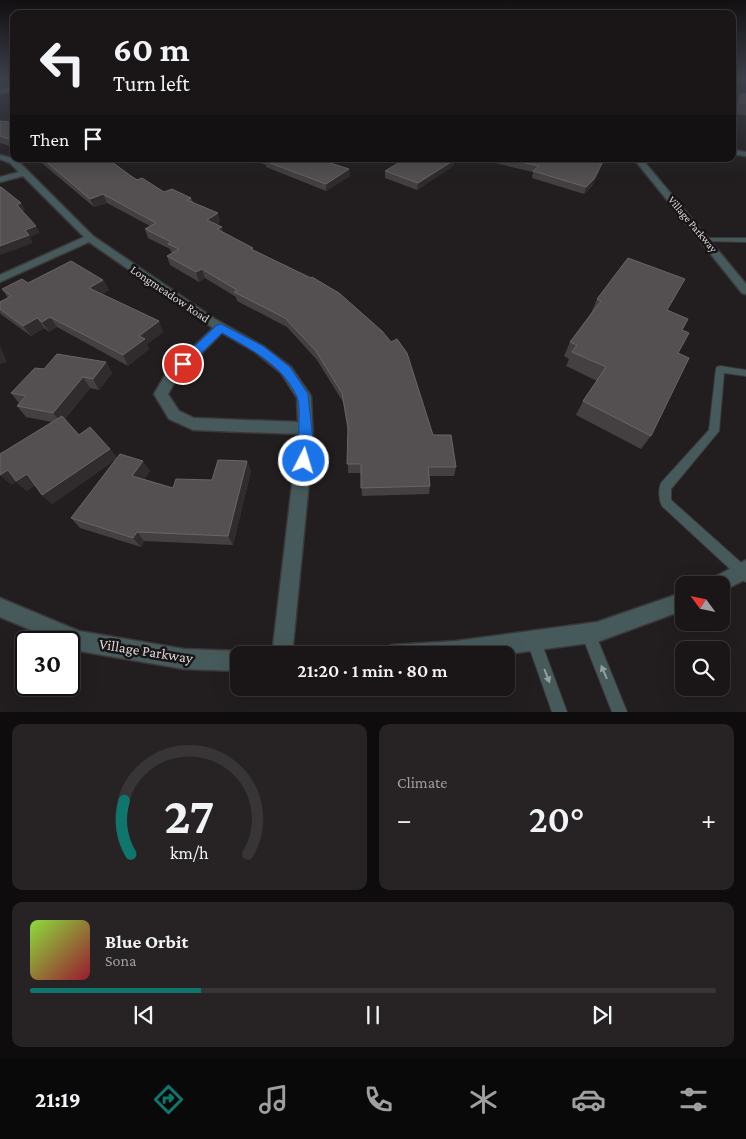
<!DOCTYPE html>
<html lang="en">
<head>
<meta charset="utf-8">
<style>
	:root { --surface:#1a1617; --page:#272324; --text:#f1f3f6; --muted:#9f9fa1; --line:#383536; --accent:#0f766e }
	body { margin:0; font-family:"Crimson Pro",serif; background:var(--page); color:var(--text); height:100vh; display:flex; flex-direction:column; font-size:19px; white-space:nowrap }
	* { box-sizing:border-box; margin:0 }
	p { font-size:16px; color:var(--muted) }
	.icon { flex:none; width:28px; height:28px; fill:none; stroke:currentColor; stroke-width:2; stroke-linecap:round; stroke-linejoin:round }
	.map { position:relative; height:712px; overflow:hidden }
	.side { display:flex; flex-direction:column; gap:12px; padding:12px; background:#0e0c0d; flex:1 }
	.side>* { flex:none }
	.banner { position:absolute; left:10px; top:10px; width:726px; height:152px; border-radius:10px; box-shadow:0 5px 20px #0002,0 0 0 1px var(--line); background:#1a1617; color:var(--text); overflow:hidden }
	.needle { width:32px; rotate:303deg }
	.fabs { position:absolute; left:675px; top:576px; display:grid; gap:10px }
	.fabs a { display:grid; place-items:center; width:55px; height:55px; border-radius:10px; background:var(--surface); box-shadow:0 5px 20px #0002,0 0 0 1px var(--line); font-size:25px }
	.speed { position:absolute; left:15px; top:631px; display:flex; gap:10px; font-size:25px; font-weight:700; text-align:center }
	.speed>* { display:grid; place-content:center; width:65px; height:65px; border-radius:50%; background:var(--surface); box-shadow:0 5px 20px #0002,0 0 0 1px var(--line); line-height:1 }
	.speed .limit { border:2px solid #111; border-radius:8px; background:#fff; color:#111 }
	.pin { position:absolute; display:grid; place-items:center; width:42px; height:42px; color:#fff; margin:-21px; border:2px solid #fff; border-radius:50%; box-shadow:0 1px 5px #0007 }
	.me { position:absolute; width:55px; margin:-28px; rotate:5deg; stroke-linejoin:round; filter:drop-shadow(0 0 4px #0008) }
	.turn { display:flex; align-items:center; gap:18px; height:105px; padding:0 20px; font-size:22px }
	.turn .icon { width:65px; height:65px; stroke-width:2.5 }
	.turn b { display:block; font-size:35px; line-height:42px }
	.then { display:flex; align-items:center; height:48px; padding:0 20px; background:#0003; gap:10px; font-size:19px }
	.big { font-size:38px; font-weight:600; line-height:1.1 }
	.side .card { flex:1; display:flex; flex-direction:column; justify-content:center; gap:8px; min-width:0; padding:0 18px; border-radius:10px; background:var(--page) }
	.side .dial { align-items:center; gap:0 }
	.dial svg { height:130px; overflow:visible; fill:none; stroke:var(--line); stroke-width:7; stroke-linecap:round; text-anchor:middle }
	.dial text { fill:var(--text); stroke:none }
	.song { display:flex; align-items:center; gap:15px }
	.cover { width:60px; height:60px; border-radius:8px; background:linear-gradient(135deg,hsl(90 70% 55%),hsl(350 70% 35%)) }
	.played { height:5px; border-radius:2px; background:linear-gradient(90deg,var(--accent) 25%,var(--line) 25%) }
	.keys { display:flex; justify-content:space-around; direction:ltr }
	.heat { display:flex; justify-content:space-between; align-items:center; font-size:28px; direction:ltr }
	.side .tiles { flex:1; display:grid; gap:12px; grid-template-columns:1fr 1fr }
	.card:last-child { grid-column:span 2 }
	.trip { position:absolute; left:230px; top:646px; width:285px; height:50px; border-radius:10px; background:var(--surface); box-shadow:0 5px 20px #0002,0 0 0 1px var(--line); font-weight:600; line-height:50px; text-align:center }
	.dock { display:flex; height:80px; justify-content:space-around; align-items:center; background:#0a0909; color:var(--muted) }
	.dock .icon { width:35px; height:35px }
	.dock .selected { color:var(--accent) }
	.dock b { font-size:22px; color:var(--text) }
	.map>svg:first-child { display:block }
	.lines { fill:none; stroke-linecap:round; stroke-linejoin:round }
	.lane-casing { stroke:#3b3839; stroke-width:2 }
	.street-casing { stroke:#3b3839; stroke-width:3 }
	.lane { fill:#465a5c; fill-rule:evenodd }
	.street { fill:#465a5c; fill-rule:evenodd }
	.wall { fill:#444041 }
	.shaded-wall { fill:#302c2d }
	.building { fill:#545051; stroke:#696566 }
	.oneway { fill:#969e9f }
	.route { fill:#1a73e8; stroke:#114b97 }
	.labels { text-anchor:middle; dominant-baseline:central; stroke-width:5; stroke-linejoin:round; paint-order:stroke }
	.far-street-label { font-size:11px; fill:#d8d6d6; stroke:#191516 }
	.street-label { font-size:12px; fill:#d8d6d6; stroke:#191516 }
	.near-street-label { font-size:15px; fill:#d8d6d6; stroke:#191516 }
</style>
</head>
<body>
<div class="map">
<svg width="746" height="712" viewBox="0 0 746 712">
	<rect width="100%" height="100%" fill="#221e1f"/>
	<g class="lines">
		<g class="lane-casing">
			<path id="lane" d="M706,238H746V242L704,241L703,240Z
				M720,366L746,370V376L724,373L719,431L671,489V500L746,567V582L742,580L662,506C659,500 658,490 661,483L709,430L716,369L717,367Z
				M588,626L593,628L627,712H612L581,633L583,628Z
				M534,634L539,636L567,712H552L527,641L529,636Z"/>
		</g>
		<g class="street-casing">
			<path id="street" d="M14,87V91L0,93V89Z
				M732,150L746,152V156L732,154Z
				M0,155L16,159L93,236L215,319L263,346L291,367L309,393L311,397L313,441L292,655H272L298,434L193,430L169,419L154,394L167,372L213,328L89,242L0,282V275L84,237L23,176L0,182V177L19,172L10,163L0,159ZM222,333L255,352L281,373L297,398L298,422L194,418L179,411L168,394L177,378Z
				M634,159H642L746,284V294L742,293Z
				M746,560V579L721,592V585H708L711,579Z
				M684,592V610L597,642L500,655H382L385,648L392,645L456,641L597,622Z
				M0,598L79,631L184,649L239,651L247,655H239V671L184,669L79,651L69,647V642H60L0,617Z"/>
		</g>
		<use href="#lane" class="lane"/>
		<use href="#street" class="street"/>
	</g>
	<path class="wall" d="M740,94H746V115L735,114V105Z
		M14,120V147L0,143V121L10,122Z
		M37,159H108L131,176L164,192L191,198L193,202L220,222L217,224L223,233L254,251L433,435L456,467L454,476H429L430,486L429,494L362,496L361,473H348V432L343,402L317,360L287,327L237,301L236,297L205,278L199,282L170,265L167,256L172,253L170,249L148,238L145,229L150,226L107,203L94,207Z
		M259,159H324V161L349,169L350,176L326,191L266,167V165L260,163Z
		M486,159H605L592,186L584,194L532,178L533,172L486,161Z
		M454,160L453,166L417,190L385,178V171Z
		M103,280L109,290L102,294L159,321L163,332L147,344L149,349L128,366L57,327L49,332L44,328L31,336L2,315L0,313V302L8,298L2,289L28,283Z
		M597,299L667,310L682,330L678,353L651,436L641,449L576,415L583,401L597,381L566,366L569,359L564,356L570,342L591,313Z
		M106,362L112,373L99,390L90,388L65,419L79,435L110,449L117,458L150,471L144,479L173,488L212,480L251,471L233,545L144,541L141,547L80,528L71,518L115,460L52,504L42,495L35,485L27,491L16,482L11,485L52,422L26,417L17,406L19,403L11,393L44,369Z"/>
	<path class="shaded-wall" d="M3,79H13L3,81Z
		M604,159H605L592,186L584,194L586,187Z
		M454,160L453,166L417,190L418,183Z
		M349,169L350,176L326,191V184Z
		M103,194L107,203L94,207L90,199Z
		M21,203L25,210L21,212L17,205Z
		M218,213L220,222L209,229L207,220Z
		M36,226L40,233L30,237L33,243L0,255V246L25,230Z
		M222,227L224,236L217,229Z
		M202,269L205,278L199,282L196,272Z
		M103,280L109,290L95,298L89,288Z
		M50,317L57,327L49,332L42,322Z
		M37,318L44,328L31,336L23,326Z
		M159,321L163,332L147,344L149,349L128,366L123,355L139,336Z
		M0,346L7,362L0,364Z
		M106,362L112,373L99,390L93,379Z
		M83,377L90,388L62,423L53,413Z
		M110,449L117,459L52,504L42,495Z
		M143,461L150,471L139,486L132,476Z
		M247,461L251,471L233,545L228,536Z
		M8,470L27,474L37,484L27,491L16,482L11,485L0,475Z
		M137,532L144,541L141,547L133,538Z"/>
	<path class="building" d="M740,94H746V103H740Z
		M14,120V141L0,136V121L10,122Z
		M43,159H108L131,176L137,180L142,178L164,192L172,189L191,198L187,200L218,213L207,220L222,227L217,229L253,248L251,249L311,278L312,277L339,293L382,331L391,342L397,339L407,353L433,435H451L456,467H428L430,486L361,488V464H347L348,427L342,393L316,351L285,318L234,292L237,290L202,269L196,272L167,256L179,249L168,244L171,242L145,229L156,223L103,194L90,199Z
		M266,159H323L321,160L349,169L326,184L265,161L268,159Z
		M405,159H451L454,160L418,183L385,171Z
		M506,159H604L594,179L586,187L533,171L539,166Z
		M0,187H1L21,203L17,205L36,226L25,230L29,235L0,246Z
		M628,258L685,279L667,310L688,319L682,330L689,333L678,353L689,358L651,436L583,401L606,367L572,352L577,345L570,342L601,301L597,299Z
		M71,261L103,280L89,288L159,321L139,336L145,339L123,355L50,317L42,322L37,318L23,326L0,309V302L11,296L2,289L22,279L28,283Z
		M57,354L106,362L93,379L83,377L53,413L17,406L26,396L11,393L35,368L44,369Z
		M62,416L79,435L90,427L110,449L42,495L27,474L16,481L8,470L0,475V454Z
		M120,454L143,461L132,476L173,488L176,479L212,480L218,460L247,461L228,536L137,532L133,538L71,518Z"/>
	<defs><path id="oneway-solid" d="M-6-.8H1V-3.2L6.5 0L1 3.2V.8H-6Z" transform="scale(1.25)"/></defs>
	<g class="oneway">
		<use href="#oneway-solid" transform="translate(604 672) rotate(-113)"/>
		<use href="#oneway-solid" transform="translate(547 676) rotate(69)"/>
	</g>
	<linearGradient id="sky" x2="0" y2="1"><stop stop-color="#131011"/><stop offset="0.44" stop-color="#3e414d"/><stop offset="1" stop-color="#3e414d" stop-opacity="0"/></linearGradient>
	<rect width="746" height="179" fill="url(#sky)"/>
	<path class="route" d="M221,324L263,346L290,367L308,394L313,441L309,465L304,467L299,465C295,457 299,437 299,427C299,418 300,404 297,397C283,365 250,349 222,333L187,367H179L177,364L179,361L217,325Z"/>
	<g class="labels">
		<g class="far-street-label">
			<text transform="translate(693 224) rotate(50)">Village Parkway</text>
		</g>
		<g class="street-label">
			<text transform="translate(170 294) rotate(34)">Longmeadow Road</text>
		</g>
		<g class="near-street-label">
			<text transform="translate(146 651) rotate(9)">Village Parkway</text>
		</g>
	</g>
</svg>
<div class="fabs">
<a><svg class="needle" viewBox="-14 -14 28 28"><path d="M0-13l5 13h-10z" fill="#e53935"/><path d="M0 13l5-13h-10z" fill="#9f9fa1"/></svg></a>
<a><svg class="icon" aria-label="search" viewBox="0 0 24 24"><circle cx="10" cy="10" r="6"/><path d="M15 15l6 6"/></svg></a>
</div>
<div class="speed"><div class="limit">30</div></div>
<div class="pin" style="left:183px;top:364px;background:#d93025"><svg class="icon" aria-label="arrive" viewBox="0 0 24 24"><path d="M6 21V4h12l-3 4 3 4H6"/></svg></div>
<svg class="me" style="left:304px;top:461px" viewBox="-20 -20 40 40"><circle r="17" fill="#1a73e8" stroke="#fff" stroke-width="3"/><path d="M0-11L8 9 0 5-8 9z" fill="#fff"/></svg>
<div class="trip">21:20 · 1 min · 80 m</div>
<div class="banner">
<div class="turn"><svg class="icon" aria-label="left" viewBox="0 0 24 24"><path d="M17 20v-9H6M10 6l-5 5 5 5"/></svg><div><b>60 m</b>Turn left</div></div>
<div class="then">Then<svg class="icon" aria-label="arrive" viewBox="0 0 24 24"><path d="M6 21V4h12l-3 4 3 4H6"/></svg></div>
</div>
</div>
<section class="side">
<div class="tiles">
<div class="card dial"><svg viewBox="0 0 100 80">
<path d="M14 69A42 42 0 1 1 86 69"/>
<path d="M14 69A42 42 0 0 1 10 36" stroke="#0f766e"/>
<text x="50" y="56" font-size="32" font-weight="700">27</text>
<text x="50" y="72" font-size="11">km/h</text>
</svg></div>
<div class="card"><p>Climate</p>
<div class="heat"><a>−</a><b class="big">20°</b><a>+</a></div>
</div>
<div class="card">
<div class="song"><i class="cover"></i><div><b>Blue Orbit</b><p>Sona</p></div></div>
<div class="played"></div>
<div class="keys"><svg class="icon" aria-label="previous" viewBox="0 0 24 24"><path d="M18 5L8 12l10 7zM5 5v14"/></svg><svg class="icon" aria-label="pause" viewBox="0 0 24 24"><path d="M8 5v14M16 5v14"/></svg><svg class="icon" aria-label="next" viewBox="0 0 24 24"><path d="M6 5l10 7-10 7zM19 5v14"/></svg></div>
</div>
</div>
</section>
<nav class="dock">
<b>21:19</b>
<svg class="icon selected" aria-label="directions" viewBox="0 0 24 24"><path d="M12 3l9 9-9 9-9-9zM9 14v-3h6M13 9l2 2-2 2"/></svg>
<svg class="icon" aria-label="music" viewBox="0 0 24 24"><path d="M9 18V5l10-2v13"/><circle cx="6" cy="18" r="3"/><circle cx="16" cy="16" r="3"/></svg>
<svg class="icon" aria-label="phone" viewBox="0 0 24 24"><path d="M5 4h4l2 5-3 2q2 4 5 5l2-3 5 2v4C11 20 4 13 5 4z"/></svg>
<svg class="icon" aria-label="climate" viewBox="0 0 24 24"><path d="M12 3v18M4 7l16 10M4 17L20 7"/></svg>
<svg class="icon" aria-label="car" viewBox="0 0 24 24"><path d="M5 17H2v-5l4-1 3-4h7l3 4 3 1v5h-3M9 17h6M6 11h13"/><circle cx="7" cy="17" r="2"/><circle cx="17" cy="17" r="2"/></svg>
<svg class="icon" aria-label="filters" viewBox="0 0 24 24"><path d="M4 7h16M4 17h16"/><circle cx="9" cy="7" r="2"/><circle cx="15" cy="17" r="2"/></svg>
</nav>
</body>
</html>
